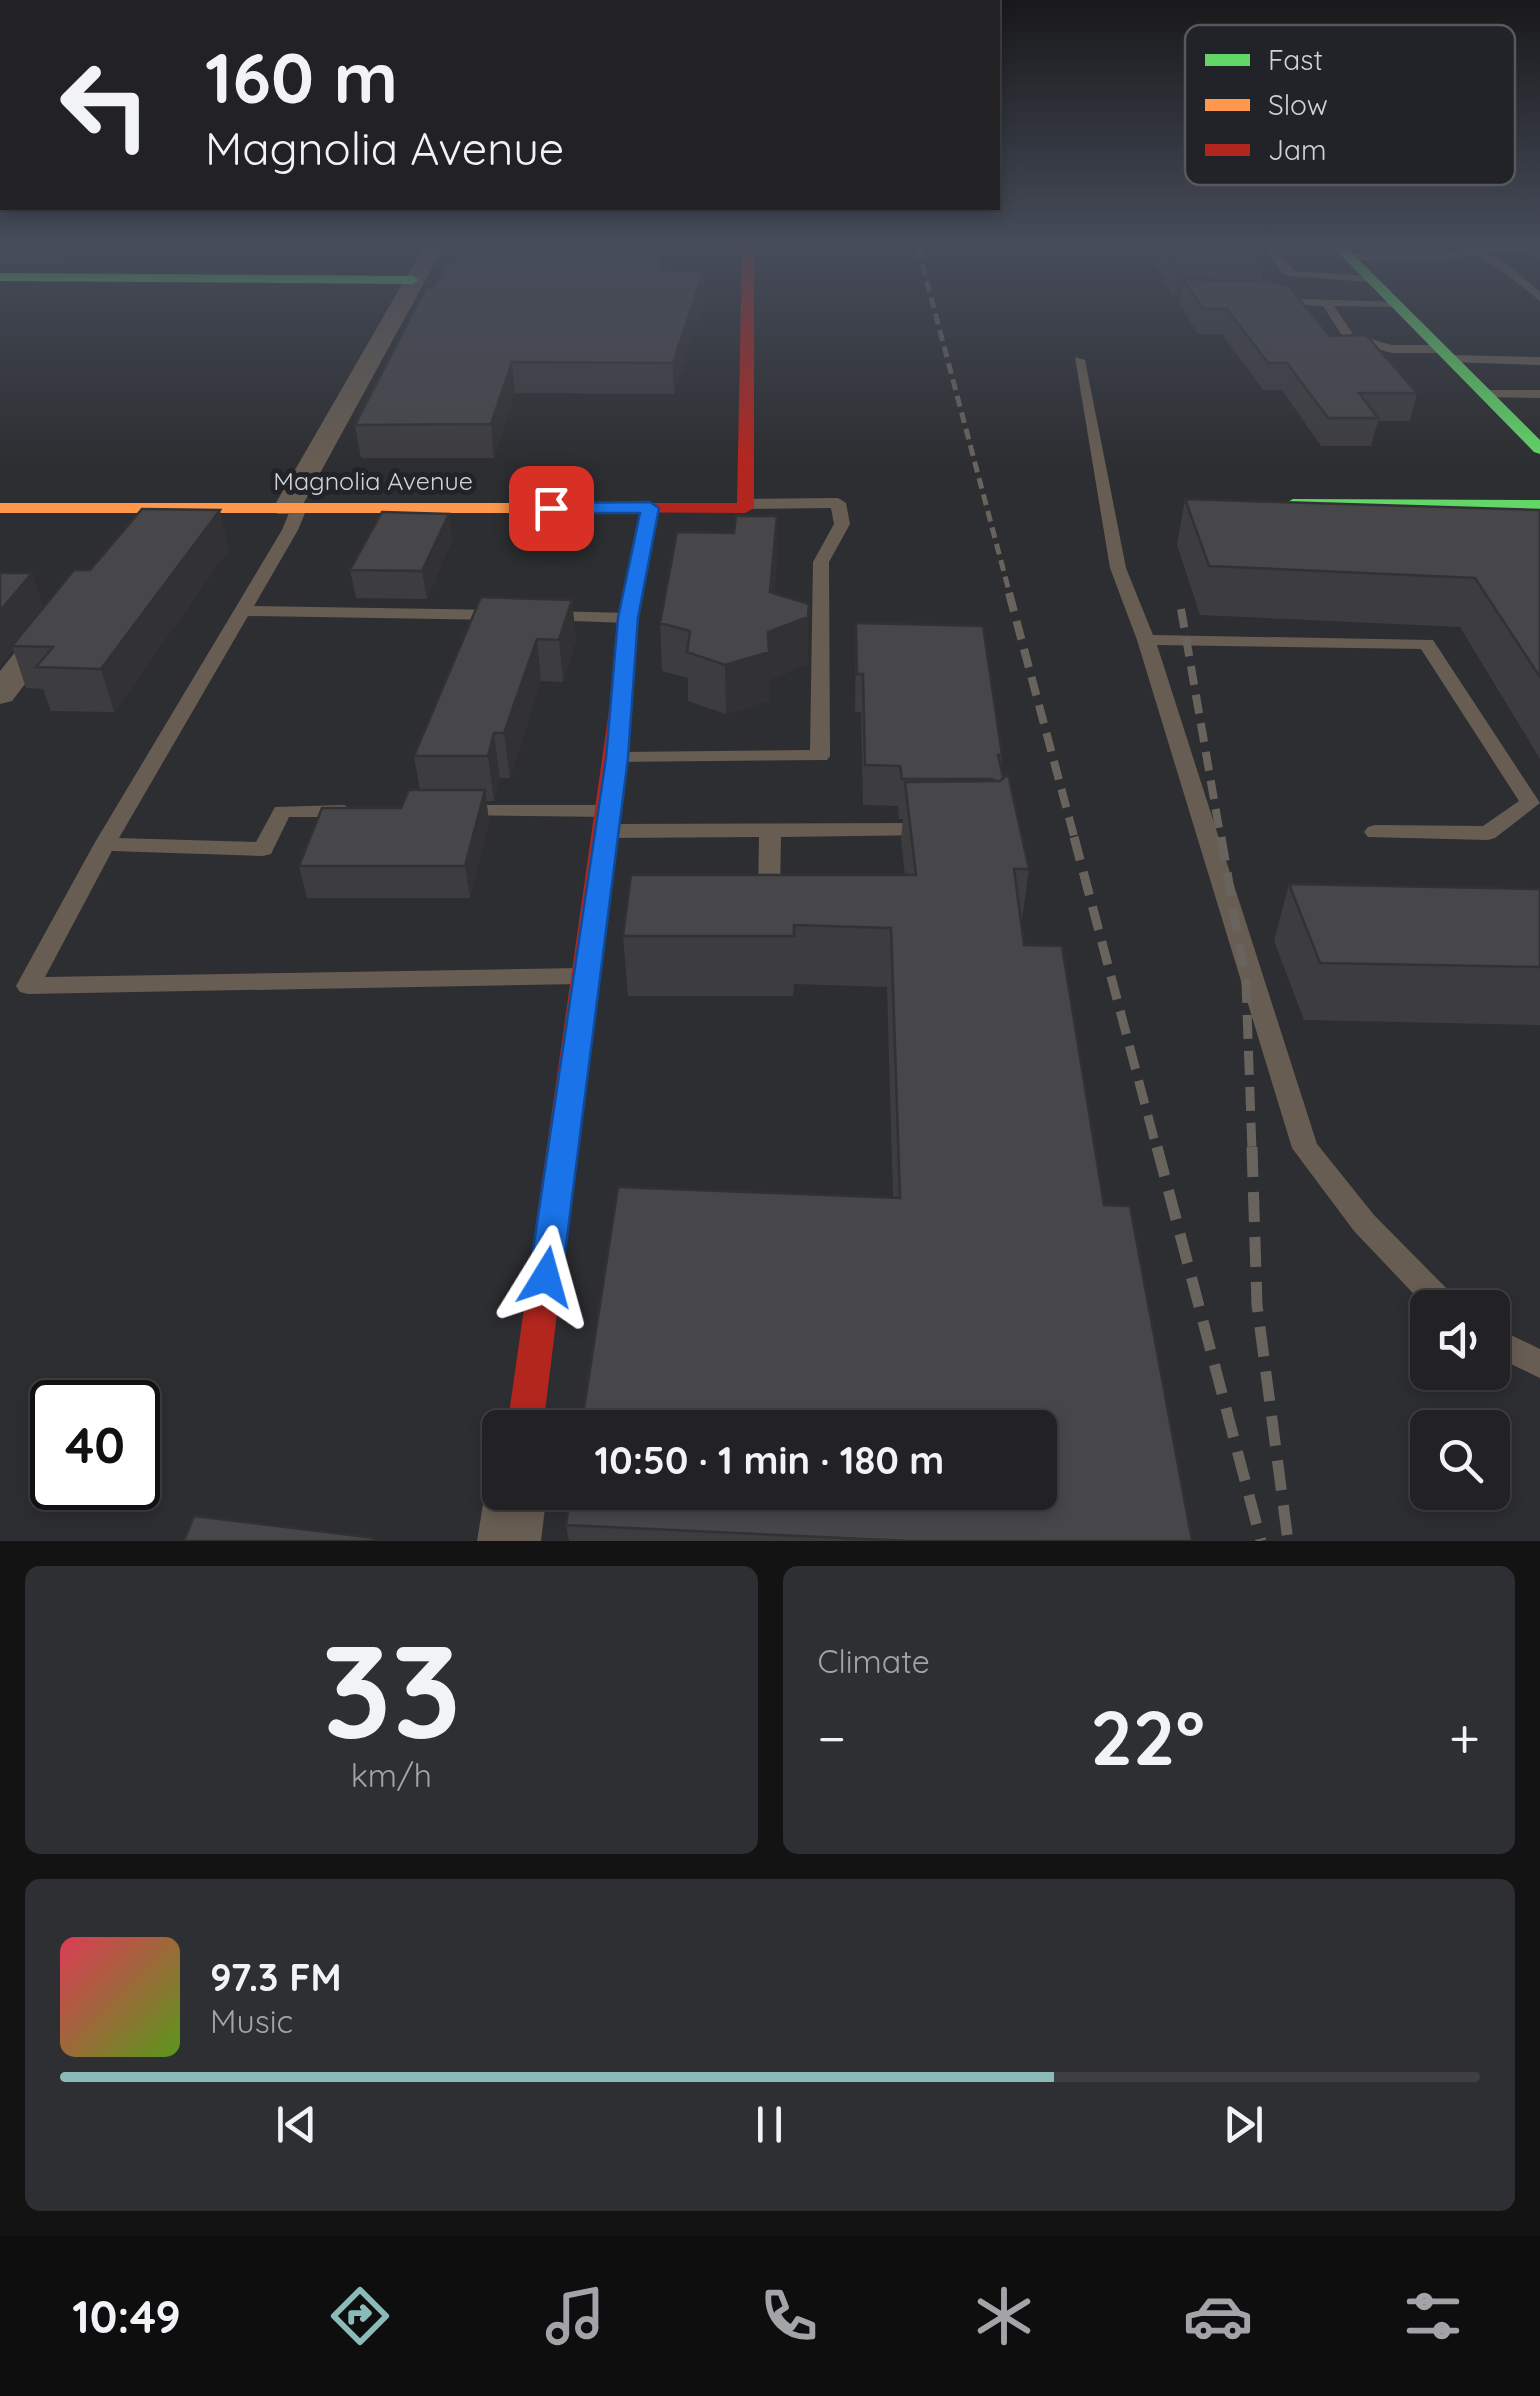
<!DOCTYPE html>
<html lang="en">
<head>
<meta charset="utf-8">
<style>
	:root { --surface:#222225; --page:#2e2f32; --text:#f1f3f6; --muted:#a2a4a7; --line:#3f3f42; --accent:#8bbbb9 }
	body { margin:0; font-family:Quicksand,sans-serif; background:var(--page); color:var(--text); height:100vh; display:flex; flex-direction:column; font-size:38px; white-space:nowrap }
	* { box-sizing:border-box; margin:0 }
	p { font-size:32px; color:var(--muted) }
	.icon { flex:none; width:55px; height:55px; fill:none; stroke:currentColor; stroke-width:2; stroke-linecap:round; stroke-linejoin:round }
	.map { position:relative; height:1541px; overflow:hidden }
	.sheet { display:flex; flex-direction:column; gap:25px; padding:25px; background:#131314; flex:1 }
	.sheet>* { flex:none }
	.top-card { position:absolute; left:0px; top:0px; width:1000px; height:210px; box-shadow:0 5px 15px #0003,0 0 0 2px var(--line); background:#222225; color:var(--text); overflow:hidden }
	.tools { position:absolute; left:1410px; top:1290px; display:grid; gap:20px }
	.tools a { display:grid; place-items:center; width:100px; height:100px; border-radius:15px; background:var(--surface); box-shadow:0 5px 15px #0003,0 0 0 2px var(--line); font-size:50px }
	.speed { position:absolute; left:30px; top:1380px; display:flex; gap:20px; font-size:50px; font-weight:700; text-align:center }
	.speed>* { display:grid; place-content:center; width:130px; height:130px; border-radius:50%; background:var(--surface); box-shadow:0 5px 15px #0003,0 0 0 2px var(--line); line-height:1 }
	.speed .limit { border:5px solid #111; border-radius:15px; background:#fff; color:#111 }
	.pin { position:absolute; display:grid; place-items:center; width:85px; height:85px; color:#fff; margin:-42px; border-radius:20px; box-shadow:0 5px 15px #0006 }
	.me { position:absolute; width:110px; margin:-55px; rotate:8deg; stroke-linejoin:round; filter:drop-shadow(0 0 8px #0008) }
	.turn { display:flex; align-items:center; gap:35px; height:210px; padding:0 40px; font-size:45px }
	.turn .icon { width:130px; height:130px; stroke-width:2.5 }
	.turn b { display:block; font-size:70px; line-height:85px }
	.big { font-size:75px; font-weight:800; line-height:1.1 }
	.sheet .card { flex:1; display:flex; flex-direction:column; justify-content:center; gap:15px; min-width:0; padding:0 35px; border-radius:15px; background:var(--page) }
	.sheet .dial { align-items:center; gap:0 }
	.dial b { font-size:130px; line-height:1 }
	.song { display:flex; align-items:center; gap:30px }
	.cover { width:120px; height:120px; border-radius:15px; background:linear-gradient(135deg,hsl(350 70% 55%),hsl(90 70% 35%)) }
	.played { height:10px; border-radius:5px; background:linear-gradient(90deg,var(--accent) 70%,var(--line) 70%) }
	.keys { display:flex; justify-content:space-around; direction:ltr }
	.heat { display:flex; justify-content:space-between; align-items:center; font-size:55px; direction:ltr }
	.sheet .tiles { flex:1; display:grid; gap:25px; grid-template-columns:1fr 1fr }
	.card:last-child { grid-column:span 2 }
	.trip { position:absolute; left:482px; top:1410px; width:575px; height:100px; border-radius:15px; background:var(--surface); box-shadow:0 5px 15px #0003,0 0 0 2px var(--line); font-weight:800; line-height:100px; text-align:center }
	.menu { display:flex; height:160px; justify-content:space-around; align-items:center; background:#0e0e0f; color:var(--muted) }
	.menu .icon { width:70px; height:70px }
	.menu .on { color:var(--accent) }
	.menu b { font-size:45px; color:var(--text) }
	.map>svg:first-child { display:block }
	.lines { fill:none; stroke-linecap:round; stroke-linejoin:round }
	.lane { fill:#685d52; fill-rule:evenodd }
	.street { fill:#685d52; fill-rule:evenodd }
	.fast { fill:#63d668; fill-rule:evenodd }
	.slow { fill:#ff974d; fill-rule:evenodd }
	.jam { fill:#b3261e; fill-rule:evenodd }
	.rail-far3 { stroke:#69635d; stroke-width:5; stroke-dasharray:11 6; stroke-linecap:butt }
	.rail-far2 { stroke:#69635d; stroke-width:8; stroke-dasharray:19 10; stroke-linecap:butt }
	.rail-far1 { stroke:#69635d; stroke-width:9; stroke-dasharray:24 12; stroke-linecap:butt }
	.rail { stroke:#69635d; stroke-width:11; stroke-dasharray:30 15; stroke-linecap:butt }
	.wall { fill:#3d3d40 }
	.shaded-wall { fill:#323234 }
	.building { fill:#47474a; stroke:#323234; stroke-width:2.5 }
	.route { fill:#1a73e8; stroke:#114b97; stroke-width:2.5 }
	.labels { text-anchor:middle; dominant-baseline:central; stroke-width:10; stroke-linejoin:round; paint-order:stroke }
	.far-street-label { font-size:25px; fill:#d1d2d5; stroke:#222328 }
	.key { fill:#222328; stroke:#57585c; stroke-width:2.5 }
	.key-label { font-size:28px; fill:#d1d2d5 }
</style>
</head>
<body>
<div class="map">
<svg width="1540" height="1541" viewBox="0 0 1540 1541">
	<rect width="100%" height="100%" fill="#2d2e31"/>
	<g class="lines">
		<path class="lane" d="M1265,248H1275L1294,271L1371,276L1377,279L1371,282L1288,276L1281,273Z
			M1467,248H1540V251L1486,253L1513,269L1540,292V301L1505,273L1475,255L1445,260H1349L1344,257L1349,254H1445Z
			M1274,298L1400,302L1402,304L1396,307L1334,306L1353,334L1392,345H1440L1446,349L1440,353H1392L1345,340L1323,306L1270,303V299Z
			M1450,355L1540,357V365L1446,362V356Z
			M1075,357L1085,360L1126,568L1153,635L1433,640L1540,803L1495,838L1488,840L1368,837L1364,832L1368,827L1375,825L1483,826L1519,801L1421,649L1157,645L1317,1144L1374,1215L1457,1299L1461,1308L1428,1309L1354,1231L1292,1148L1137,640L1110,568Z
			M1485,390H1540V398L1480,397L1478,394Z
			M838,498L846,503L850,524L829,562L830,756L827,760L612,762L609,758L619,752L810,750L813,562L834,524L831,508L745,509L737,504L745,499Z
			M299,503L307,508L298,530L254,606L501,610L510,615L501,620L248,616L119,838L256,842L275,807L344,805L354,811L344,817H289L271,854L263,856L112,851L45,977L580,968L588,970L592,976L588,982L580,984L28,994L20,992L16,986L94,844L282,530L291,508Z
			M550,611L628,613L637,618L628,623L544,620L541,616L544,612Z
			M463,805H609L619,811L609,817L456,815L453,811L456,807Z
			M925,823L932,825L936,830L932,835L781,837L780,891L786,897L783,902H761L758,897L759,837L609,838L598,831L609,824Z
			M1492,1326L1540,1349V1378L1492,1355Z"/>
		<path class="street" d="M423,248H443L301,508L297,514H277L273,508Z
			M52,618L64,621L68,628L12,701L0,704V671L40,621Z
			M500,1468V1492H547L541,1541H477L485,1492L494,1471Z"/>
		<path class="fast" d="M1334,248H1347L1540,440V454L1534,452Z
			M0,273L413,276L419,280L413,284L0,281Z
			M1293,499L1540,500V510L1287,508L1284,504Z
			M650,503L659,508L638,618L632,703L621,709L610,703L618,618L641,508Z"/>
		<path class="slow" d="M0,503H575L584,508L575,513H0Z"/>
		<path class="jam" d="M742,248H754V508L745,513L569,512V504L575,503H737Z
			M621,697L632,703L543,1428H507L610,703Z"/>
		<path class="rail-far3" d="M918,248L1010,595"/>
		<path class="rail-far2" d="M1009,593L1075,840
			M1181,609L1221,840"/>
		<path class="rail-far1" d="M1074,837L1157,1150
			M1221,837L1246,983L1252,1150"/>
		<path class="rail" d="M1157,1147L1261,1541
			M1252,1147L1257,1305L1288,1541"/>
	</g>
	<path class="wall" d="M0,248H90L71,265H0Z
		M456,248H536L537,255L546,248H669L666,269L705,298L674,394L515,393L494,458H361L355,425L457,260Z
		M815,248H886V257H816Z
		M1144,248H1249L1264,266L1261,282L1330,336L1417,393L1410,421H1378L1371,446H1321L1282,390H1263L1222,334H1198L1179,304L1181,292L1174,296Z
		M1533,248H1540V262L1531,255Z
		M1185,499L1540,510V759L1460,627L1200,615L1177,545Z
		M449,514L452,540L427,599L356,598L350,570Z
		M229,549L114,712L51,711L43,689L26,688L13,649L0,665V573H32L43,608L90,570Z
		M777,561L774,593L808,664L769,680V701L726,714L688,701V678L662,671L660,623Z
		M572,600L576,641L563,682L541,681L510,778H500L494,801H486L489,821L470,898H307L299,866L401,808L420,790L414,756Z
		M856,623L1002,755L1001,767L1029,869L1021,926L1024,945L1104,1205L1192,1541H569L566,1525L893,1197L887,987L794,984L793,996H628L623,936L905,875L901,839L903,819H899L898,806L863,805L861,712H855Z
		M1289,884L1540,889V1025L1304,1020L1274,941Z"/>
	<path class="shaded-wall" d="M75,248H90L71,265L68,254Z
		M522,248H536L537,259L525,274Z
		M663,248H669L661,297L660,269Z
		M1186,264L1181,292L1174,296L1179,268Z
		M704,270L705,298L674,394L673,363Z
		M512,362L515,393L494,458L491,424Z
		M220,510L229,549L114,712L101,669Z
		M449,514L452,540L427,599L422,571Z
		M777,516V561L771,631L808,617V664L769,680V701L726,714L725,665L768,632Z
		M32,573L44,610L12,646L13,649L0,665V611Z
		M572,600L576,641L563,682L559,640Z
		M537,639L541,681L510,778L504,733Z
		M494,733L500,778L494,801L488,756Z
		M485,790L489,821L470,898L465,866Z"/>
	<path class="building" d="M0,248H75L68,254L0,255Z
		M546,248H663L660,269L704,270L673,363L512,362L491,424L355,425L426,288L434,287L449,260L530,259Z
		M1165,248H1249L1264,266L1186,264L1179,268Z
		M1183,279L1274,282L1288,286L1330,336L1366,335L1417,393H1359L1378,418H1328L1287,363H1268L1227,309H1203Z
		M1185,499L1540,510V677L1475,578L1209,566Z
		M142,509L220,510L101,669L36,667L53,647L12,646L74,570H90Z
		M382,512L449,514L422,571L350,570Z
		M736,516H777L770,592L809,604L808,617L768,632L769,652L725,665L687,652L690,631L660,623L677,532L734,533Z
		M0,573H32L0,611Z
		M481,597L572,600L559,640L537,639L504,733H494L488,756H414Z
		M856,623L983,626L1002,755H998L1003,778L1000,781H996L991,779H902L900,766L865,765L863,674H857Z
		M1008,774L1029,869H1014L1024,945L1062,946L1104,1205L1130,1206L1192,1541H909L566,1525L571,1492H1040V1428H581L618,1187L900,1198L891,928L794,925V936H623L631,875H916L905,782L1000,781Z
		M409,790H485L465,866H299L322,808H401Z
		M1289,884L1540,889V967L1320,963Z
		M194,1516L374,1538L373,1541H184Z"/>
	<linearGradient id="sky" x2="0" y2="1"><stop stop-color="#19191b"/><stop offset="0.53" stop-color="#464c5a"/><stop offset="1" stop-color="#464c5a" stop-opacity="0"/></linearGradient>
	<rect width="1540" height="464" fill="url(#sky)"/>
	<path class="route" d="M650,502L659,508L638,618L628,758L562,1277L557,1287L546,1291L534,1287L529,1277L606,758L618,618L640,513H551L542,508L551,503Z"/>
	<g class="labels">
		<g class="far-street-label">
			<text x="373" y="480">Magnolia Avenue</text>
		</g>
	</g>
	<rect x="1185" y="25" width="330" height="160" rx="15" class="key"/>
	<rect x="1205" y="54" width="45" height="12" fill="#63d668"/>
	<rect x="1205" y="99" width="45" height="12" fill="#ff974d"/>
	<rect x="1205" y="144" width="45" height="12" fill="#b3261e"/>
	<g class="key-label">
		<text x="1268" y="70">Fast</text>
		<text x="1268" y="115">Slow</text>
		<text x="1268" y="160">Jam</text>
	</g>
</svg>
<div class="tools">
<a><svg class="icon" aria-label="sound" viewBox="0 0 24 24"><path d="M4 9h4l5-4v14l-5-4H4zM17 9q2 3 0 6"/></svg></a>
<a><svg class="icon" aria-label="search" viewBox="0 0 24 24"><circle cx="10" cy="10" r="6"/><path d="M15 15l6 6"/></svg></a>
</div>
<div class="speed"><div class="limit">40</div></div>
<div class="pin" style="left:551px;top:508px;background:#d93025"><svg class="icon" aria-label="arrive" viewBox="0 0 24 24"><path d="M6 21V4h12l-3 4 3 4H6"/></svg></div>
<svg class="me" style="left:546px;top:1277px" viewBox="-20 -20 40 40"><path d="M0-17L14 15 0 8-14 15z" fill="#1a73e8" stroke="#fff" stroke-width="4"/></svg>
<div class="trip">10:50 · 1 min · 180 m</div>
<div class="top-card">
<div class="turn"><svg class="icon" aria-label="left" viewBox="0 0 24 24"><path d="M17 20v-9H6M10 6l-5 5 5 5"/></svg><div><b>160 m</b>Magnolia Avenue</div></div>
</div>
</div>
<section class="sheet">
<div class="tiles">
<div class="card dial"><b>33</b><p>km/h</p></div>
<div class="card"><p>Climate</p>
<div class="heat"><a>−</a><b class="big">22°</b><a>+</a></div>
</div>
<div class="card">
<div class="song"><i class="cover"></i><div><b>97.3 FM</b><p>Music</p></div></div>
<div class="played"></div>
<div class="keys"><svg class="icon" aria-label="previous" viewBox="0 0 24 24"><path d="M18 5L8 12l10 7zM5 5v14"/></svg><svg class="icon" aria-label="pause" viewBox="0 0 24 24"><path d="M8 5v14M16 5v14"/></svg><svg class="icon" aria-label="next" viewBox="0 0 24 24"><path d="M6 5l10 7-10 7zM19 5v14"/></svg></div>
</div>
</div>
</section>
<nav class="menu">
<b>10:49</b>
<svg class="icon on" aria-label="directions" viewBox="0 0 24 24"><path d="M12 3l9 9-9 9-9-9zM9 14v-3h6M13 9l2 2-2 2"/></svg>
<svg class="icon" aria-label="music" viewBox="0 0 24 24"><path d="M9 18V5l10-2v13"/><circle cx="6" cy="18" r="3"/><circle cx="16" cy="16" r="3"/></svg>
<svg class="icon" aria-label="phone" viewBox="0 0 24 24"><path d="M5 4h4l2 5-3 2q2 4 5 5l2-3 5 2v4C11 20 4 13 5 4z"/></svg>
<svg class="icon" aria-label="climate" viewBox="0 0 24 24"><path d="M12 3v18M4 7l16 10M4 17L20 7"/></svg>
<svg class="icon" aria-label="car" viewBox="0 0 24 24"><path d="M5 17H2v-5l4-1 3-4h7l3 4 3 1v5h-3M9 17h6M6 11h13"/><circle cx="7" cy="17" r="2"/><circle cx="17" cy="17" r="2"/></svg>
<svg class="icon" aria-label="filters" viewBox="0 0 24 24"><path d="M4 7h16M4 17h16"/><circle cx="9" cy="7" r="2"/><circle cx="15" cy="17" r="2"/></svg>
</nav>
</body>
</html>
